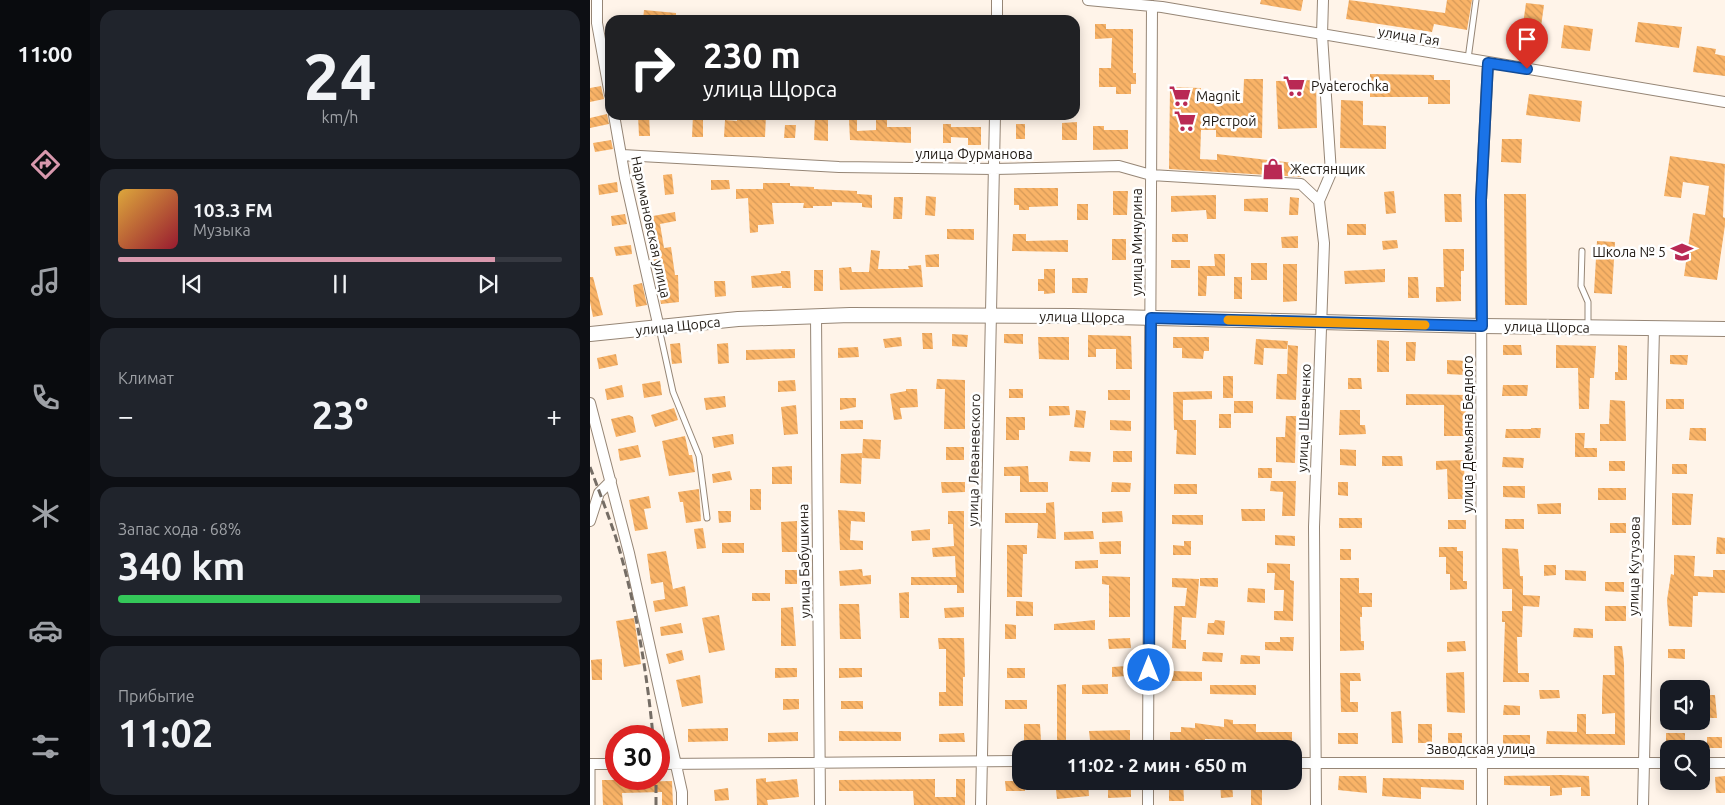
<!DOCTYPE html>
<html lang="ru">
<head>
<meta charset="utf-8">
<style>
	:root { --surface:#171b24; --page:#20242c; --text:#f1f3f6; --muted:#9ea1a6; --line:#363941; --accent:#d898ad }
	body { margin:0; font-family:Ubuntu,sans-serif; background:var(--page); color:var(--text); height:100vh; display:flex; flex-direction:column; font-size:19px; white-space:nowrap }
	* { box-sizing:border-box; margin:0 }
	p { font-size:16px; color:var(--muted) }
	.icon { flex:none; width:28px; height:28px; fill:none; stroke:currentColor; stroke-width:2; stroke-linecap:round; stroke-linejoin:round }
	.map { position:relative; flex:1; overflow:hidden }
	.side { display:flex; flex-direction:column; gap:10px; padding:10px; background:#0d0f14; width:500px }
	.side>* { flex:none }
	.guide { position:absolute; left:15px; top:15px; width:475px; height:105px; border-radius:15px; box-shadow:0 2px 12px #0003; background:#202124; color:#fff; overflow:hidden }
	.controls { position:absolute; left:1070px; top:680px; display:grid; gap:10px }
	.controls a { display:grid; place-items:center; width:50px; height:50px; border-radius:10px; background:var(--surface); box-shadow:0 2px 12px #0003; font-size:25px }
	.speed { position:absolute; left:15px; top:725px; display:flex; gap:10px; font-size:25px; font-weight:700; text-align:center }
	.speed>* { display:grid; place-content:center; width:65px; height:65px; border-radius:50%; background:var(--surface); box-shadow:0 2px 12px #0003; line-height:1 }
	.speed .limit { border:8px solid #d22; background:#fff; color:#111 }
	.pin { position:absolute; display:grid; place-items:center; width:42px; height:42px; color:#fff; margin:-51px -21px; border-radius:50% 50% 50% 0; rotate:-45deg; box-shadow:0 0 5px #0007 }
	.pin .icon { rotate:45deg }
	.me { position:absolute; width:55px; margin:-28px; rotate:0deg; stroke-linejoin:round; filter:drop-shadow(0 0 4px #0008) }
	.turn { display:flex; align-items:center; gap:18px; height:105px; padding:0 15px; font-size:22px }
	.turn .icon { width:65px; height:65px; stroke-width:2.5 }
	.turn b { display:block; font-size:35px; line-height:42px }
	.big { font-size:38px; font-weight:700; line-height:1.1 }
	.side .widget { flex:1; display:flex; flex-direction:column; justify-content:center; gap:8px; min-width:0; padding:0 18px; border-radius:15px; background:var(--page) }
	.side .dial { align-items:center; gap:0 }
	.dial b { font-size:65px; line-height:1 }
	.song { display:flex; align-items:center; gap:15px }
	.cover { width:60px; height:60px; border-radius:8px; background:linear-gradient(135deg,hsl(40 70% 55%),hsl(350 70% 35%)) }
	.played { height:5px; border-radius:2px; background:linear-gradient(90deg,var(--accent) 85%,var(--line) 85%) }
	.keys { display:flex; justify-content:space-around; direction:ltr }
	.heat { display:flex; justify-content:space-between; align-items:center; font-size:28px; direction:ltr }
	.charge { height:8px; border-radius:4px; background:linear-gradient(90deg,#34c759 68%,var(--line) 0) }
	.trip { position:absolute; left:422px; top:740px; width:290px; height:50px; border-radius:15px; background:var(--surface); box-shadow:0 2px 12px #0003; font-weight:700; line-height:50px; text-align:center }
	main { display:flex; flex:1; min-height:0 }
	.tab-bar { display:flex; flex-direction:column; width:90px; justify-content:space-around; align-items:center; background:#090b0e; color:var(--muted) }
	.tab-bar .icon { width:35px; height:35px }
	.tab-bar .on { color:var(--accent) }
	.tab-bar b { font-size:22px; color:var(--text) }
	.map>svg:first-child { display:block }
	.building { fill:url(#building-back-hatch) }
	.lines { fill:none; stroke-linecap:round; stroke-linejoin:round }
	.service-casing { stroke:#968676; stroke-width:7 }
	.minor-casing { stroke:#968676; stroke-width:12 }
	.secondary-casing { stroke:#968676; stroke-width:16 }
	.service { stroke:#fff; stroke-width:5 }
	.minor { stroke:#fff; stroke-width:10 }
	.secondary { stroke:#fff; stroke-width:14 }
	.rail { stroke:#756d65; stroke-width:3; stroke-dasharray:8 4; stroke-linecap:butt }
	.route-casing { stroke:#114b97; stroke-width:12 }
	.route { stroke:#1a73e8; stroke-width:9 }
	.slow { stroke:#f59e0b; stroke-width:9 }
	.labels { text-anchor:middle; dominant-baseline:central; stroke-width:5; stroke-linejoin:round; paint-order:stroke }
	.street-label { font-size:14px; fill:#211b15; stroke:#fff }
	.poi-label { font-size:14px; fill:#211b15; stroke:#fff; text-anchor:start }
</style>
</head>
<body>
<main>
<nav class="tab-bar">
<b>11:00</b>
<svg class="icon on" aria-label="directions" viewBox="0 0 24 24"><path d="M12 3l9 9-9 9-9-9zM9 14v-3h6M13 9l2 2-2 2"/></svg>
<svg class="icon" aria-label="music" viewBox="0 0 24 24"><path d="M9 18V5l10-2v13"/><circle cx="6" cy="18" r="3"/><circle cx="16" cy="16" r="3"/></svg>
<svg class="icon" aria-label="phone" viewBox="0 0 24 24"><path d="M5 4h4l2 5-3 2q2 4 5 5l2-3 5 2v4C11 20 4 13 5 4z"/></svg>
<svg class="icon" aria-label="climate" viewBox="0 0 24 24"><path d="M12 3v18M4 7l16 10M4 17L20 7"/></svg>
<svg class="icon" aria-label="car" viewBox="0 0 24 24"><path d="M5 17H2v-5l4-1 3-4h7l3 4 3 1v5h-3M9 17h6M6 11h13"/><circle cx="7" cy="17" r="2"/><circle cx="17" cy="17" r="2"/></svg>
<svg class="icon" aria-label="filters" viewBox="0 0 24 24"><path d="M4 7h16M4 17h16"/><circle cx="9" cy="7" r="2"/><circle cx="15" cy="17" r="2"/></svg>
</nav>
<section class="side">
<div class="widget dial"><b>24</b><p>km/h</p></div>
<div class="widget">
<div class="song"><i class="cover"></i><div><b>103.3 FM</b><p>Музыка</p></div></div>
<div class="played"></div>
<div class="keys"><svg class="icon" aria-label="previous" viewBox="0 0 24 24"><path d="M18 5L8 12l10 7zM5 5v14"/></svg><svg class="icon" aria-label="pause" viewBox="0 0 24 24"><path d="M8 5v14M16 5v14"/></svg><svg class="icon" aria-label="next" viewBox="0 0 24 24"><path d="M6 5l10 7-10 7zM19 5v14"/></svg></div>
</div>
<div class="widget"><p>Климат</p>
<div class="heat"><a>−</a><b class="big">23°</b><a>+</a></div>
</div>
<div class="widget"><p>Запас хода · 68%</p><b class="big">340 km</b><div class="charge"></div></div>
<div class="widget"><p>Прибытие</p><b class="big">11:02</b></div>
</section>
<div class="map">
<svg width="1135" height="805" viewBox="0 0 1135 805">
	<defs>
		<pattern id="building-back-hatch" width="6" height="6" patternUnits="userSpaceOnUse" patternTransform="scale(1.25)"><rect width="6" height="6" fill="#f9b367"/><path d="M-1 5l2 2M0 0l6 6M5-1l2 2" fill="none" stroke="#d59958"/></pattern>
	</defs>
	<rect width="100%" height="100%" fill="#fff4e9"/>
	<path class="building" d="M671,0H713L711,11L670,4Z
		M759,0L855,13L857,0H882L877,30L844,24L842,32L756,19Z
		M936,3L954,5L948,48L930,45Z
		M54,10L86,13V20H53Z
		M1048,22L1092,27L1089,48L1045,42Z
		M505,24H516V29H543V73H546V84H541V94H526V87H509V68H521L522,38L505,39Z
		M974,25L1003,29L1000,51L971,48Z
		M1107,46L1126,49L1125,54L1135,56V76L1103,72Z
		M780,74L844,75V80H860V104H838V97H780Z
		M654,79H673L672,138L626,137V130H611L610,159L627,160V154L713,164L711,177L579,169L580,87L611,88V102L653,103Z
		M726,80L727,128L688,129L686,81Z
		M11,86L14,99L0,102V88Z
		M939,94L992,101L990,122L936,115Z
		M751,100L773,101V125L796,126V149L750,148Z
		M17,114L19,124L0,128V118Z
		M48,115H59L60,136H49Z
		M103,115H113V137H102Z
		M147,115H176L175,137H134L135,120L147,121Z
		M286,116H297V127H321V143L260,140L259,119H267V131L286,130Z
		M225,117L238,118V141L224,140Z
		M487,122V140H472V123Z
		M353,124H361V127H391V145H378V138L361,137V143H353Z
		M426,124H435V139H426Z
		M195,125H206L205,138H194Z
		M503,126H514V130H538V149L503,150Z
		M912,139H932L931,163L911,162Z
		M21,140L23,149L5,152L3,143Z
		M1080,156L1135,164L1133,217L1135,218V225L1127,280L1094,276L1103,213L1115,215L1119,186L1093,182L1091,198L1074,196Z
		M82,174L84,194L75,195L73,175Z
		M121,180H139L140,189L121,190Z
		M27,182L28,192L9,195L8,185Z
		M173,183H200V186L224,187V189L267,191V194L282,195V208L272,207V203L242,202V206H223V208H213L214,203H182L184,224L168,225V232L160,233L158,198L146,199V189H173Z
		M424,188H468V206L439,207V210H429V205H424Z
		M523,191H538L537,215H523Z
		M804,191L806,213L796,214L794,192Z
		M854,194H871L872,222H855Z
		M914,194H936L937,305H915Z
		M626,195V219H617L616,210L581,212V196Z
		M336,196L346,197L345,216L335,215Z
		M304,197H313L312,219H303Z
		M700,197L709,198L708,215H699Z
		M678,198V212L654,211V199Z
		M487,204H498V220H487Z
		M85,212L86,221L70,224L74,248L81,247L85,275H88L89,302L71,304L59,238L52,218Z
		M35,214L37,224L22,226L21,216Z
		M757,224H776V235H757Z
		M357,229H384V240L357,239Z
		M423,234H436V241L478,240V252L422,251Z
		M582,234H598V242H582Z
		M708,236V248H692L691,237Z
		M522,239H536V260H522Z
		M807,240L808,248L793,250L792,241Z
		M1007,241L1025,242L1022,294L1004,293Z
		M41,245L42,254L26,256L24,247Z
		M853,249H874V271H871V301L846,302V287H854Z
		M281,250L290,251L288,269H319L318,266L331,265L333,287L250,290L249,268L261,267L262,272H279Z
		M349,254V267H336L335,255Z
		M624,254H635V276H617L616,296H608V266H625Z
		M581,260H600V268H581Z
		M661,263H677V280H661Z
		M693,264H707V301L693,302Z
		M454,269H465V293L454,294V291H448V279H454Z
		M795,269V282L755,284L754,271Z
		M224,270H233V291H224Z
		M191,271H200L201,288H192V286L162,288L161,276L191,273Z
		M0,277H3L13,315L3,317L0,302Z
		M644,277H652V299H644Z
		M818,277H828L829,298H818Z
		M482,278H498L497,293H482Z
		M124,281H135L136,296L125,297Z
		M52,283L57,305L46,307L43,285Z
		M332,333H342L343,349H333Z
		M362,334L378,335L377,347L362,346Z
		M414,334H433V344L414,343Z
		M498,335L541,336L542,369H526V349H506V357H498Z
		M311,337L312,346L295,348L293,339Z
		M448,337H479V360L449,359Z
		M583,337H619V351H614L613,359L592,358V348H583Z
		M666,339L698,341L697,349L674,348L673,365L664,364Z
		M787,340L799,341V372H787Z
		M816,342H826L825,361H816Z
		M90,343L92,363L82,364L80,344Z
		M138,343L139,363L128,364L127,344Z
		M698,345L708,346L706,400L686,399L687,374H697Z
		M913,345H931L932,355H913Z
		M966,345L1006,346L1004,378H1000L999,409H989L988,368H966Z
		M1028,345L1037,346V380H1025V372H1028Z
		M268,347L269,357L248,358V348Z
		M205,349V358L156,360V350Z
		M26,354L28,365L9,369L7,358Z
		M1080,355H1098L1097,365L1080,364Z
		M857,360L877,361L876,375L857,374Z
		M633,376H643V398H633Z
		M758,378H771L772,389H758Z
		M347,379L375,380V429H354L355,389H346Z
		M205,380L206,391L188,392V381Z
		M70,381L72,395L54,398L52,384Z
		M32,385L34,397L17,400L15,389Z
		M913,385H938L937,396H912Z
		M316,389H327L328,407L310,408L312,419L304,420L300,394L316,391Z
		M419,389H433V398H419Z
		M518,390H540V400H518Z
		M622,391V399L593,400V420H606V455L586,454L587,430H584L583,392Z
		M816,394L876,395L875,436H854V405H816Z
		M135,396L136,407L116,410L114,398Z
		M250,398H266V407L250,410Z
		M1076,399H1094V409H1076Z
		M1020,400L1035,401L1036,441H1010V424H1019Z
		M644,401H663V413H644Z
		M206,405L208,434L194,435L191,407Z
		M459,406H479L480,415L459,416Z
		M84,408L88,420L65,427L61,415Z
		M486,410L496,411L494,428L484,427Z
		M750,410H770V425H775L776,434L749,435Z
		M629,414H641V428H629Z
		M39,415L43,417L46,432L26,437L21,419Z
		M696,416H706L705,463L686,462V437H695Z
		M416,417H435V430H429V440H416Z
		M273,420V429H250V421Z
		M520,420L541,421V431L520,430Z
		M941,428H951L950,438H915L916,429H941Z
		M1100,428H1116V441L1099,440Z
		M985,433H995L994,448H1007V457H985Z
		M143,434L144,444L124,448L122,437Z
		M95,436L99,455H102L105,472L79,476L72,441Z
		M273,439L291,440L290,459L272,458Z
		M48,445L51,457L30,461L28,449Z
		M356,447H374V460H356Z
		M750,449L766,450V466L750,465Z
		M480,451L501,452L500,462L479,461Z
		M523,451H542V462H523Z
		M272,453L271,484L250,483L251,454Z
		M792,456H812L813,466H792Z
		M913,457L934,458L933,468L912,467Z
		M874,460L875,499H858L857,469L846,470V461Z
		M1019,461H1035V471H1019Z
		M1082,464H1097V474H1082Z
		M202,466V484H182V467Z
		M438,466L439,482H458V492H430V476H414V467Z
		M668,468H682V478H668Z
		M140,471L142,480L123,483L122,474Z
		M681,481H706L705,516H692L693,492L680,491Z
		M351,482H375V492L352,493Z
		M522,482L541,483L540,492H521Z
		M748,482H758V496L748,495Z
		M584,484H607V494H584Z
		M913,486H935V498L913,497Z
		M1008,488H1036V500H1008Z
		M109,489L111,521L96,523L93,502H90L88,492Z
		M160,489H171V510H160Z
		M1082,493L1103,494L1101,525H1082Z
		M59,496L61,508L54,509L58,529L45,531L39,500Z
		M464,502L466,539L447,538L448,523H415V513H456V503Z
		M971,503V514H948L947,504Z
		M651,509H675V521H652Z
		M248,510L275,512V522L261,521L260,540L273,541V550H250Z
		M128,511H141V522L129,523Z
		M358,511H374V593H367V585H321V577H366L365,556L343,557L342,548L364,546L363,524H358Z
		M532,511L533,522L512,523V512Z
		M582,515H613V525L582,524Z
		M749,518H772V528H749Z
		M915,519H934V529H915Z
		M858,520H876V529H858Z
		M207,521V552H192L191,522Z
		M1020,523H1036V533H1020Z
		M113,528L116,548L107,549L104,529Z
		M340,529V540L322,541L321,531Z
		M503,531L504,539L474,540V532Z
		M685,535L705,536V546L685,545Z
		M1127,537L1135,538V554H1126Z
		M531,541V554H510L509,542Z
		M594,541H601V555H583V545L594,546Z
		M132,543H154V553H132Z
		M417,545H437V554H433L432,597H417Z
		M849,547H867V551H873V581H877V589L860,590V574H856V557H849Z
		M912,548L928,549L930,576H933V595L950,596L949,607L933,606L932,637H927L928,673H939V682H913L915,622H912V611H922V589H913Z
		M750,549H761V560H750Z
		M76,551L83,589L95,586L98,606L65,612L63,601L75,599L73,582L61,584L57,554Z
		M1084,555L1105,556L1104,576L1123,577V570H1135V593L1108,592V596H1103L1102,627L1079,626L1077,600L1081,574L1084,575Z
		M508,560V568L485,569V561Z
		M677,563L700,564V580L704,581L703,621L684,620V611H693L694,590H684L685,573H677Z
		M954,565H966V575L954,576Z
		M272,569L273,576L281,575V584L250,586L249,571Z
		M195,570H207V584H195Z
		M975,570L996,571V581L975,580Z
		M512,576L540,577V617H519V585L512,584Z
		M582,578L609,579L606,618L592,617L591,640H596V649L582,648L584,606H595L597,588L582,587Z
		M610,578H628V587L610,586Z
		M750,578H769V593H782V607H772V617H770L771,641H774V650L750,651Z
		M1015,582H1034V592L1015,591Z
		M658,588L675,589V603L657,602Z
		M319,592V618H310L309,593Z
		M162,593H180V601H162Z
		M426,601L443,602V616H426Z
		M249,604H269L271,639H250Z
		M1015,606H1036V621H1015Z
		M203,607L206,646H191V608Z
		M374,607V617L355,618L354,608Z
		M129,615L135,650L119,653L112,618Z
		M44,618L51,664L34,667L26,621Z
		M505,620V630H464V624Z
		M625,620L635,621L634,635L617,634L618,623H624Z
		M91,623L93,633L71,636L70,627Z
		M415,624L426,625V639H415Z
		M984,628L1003,629V638L983,637Z
		M690,637H704L703,651L675,650V642H690Z
		M348,638H374L375,677H373V706H349V692H356V649H349Z
		M540,638L541,648L519,649L518,639Z
		M875,641L876,651L857,652V642Z
		M1024,646H1032L1034,663L1035,745L956,744L957,731L987,732V714H996V734H1025V713L1012,714V697L1013,675H1025Z
		M1078,649H1095V659L1078,658Z
		M92,650L94,660L79,664L76,654Z
		M613,652L633,653L632,662L612,661Z
		M651,655L670,656V664H650Z
		M12,659V680H2L1,660Z
		M537,666V676L522,677V667Z
		M185,668H207V677L185,678Z
		M249,668H272V677L249,678Z
		M417,668H435V678H417Z
		M582,671L612,672V681H582Z
		M874,672L875,713L857,712L856,673Z
		M750,673H770L771,681H760V702H768V712H751Z
		M110,675L113,703L92,707L86,680Z
		M476,684V740H467V685Z
		M518,684V694H492V685Z
		M620,685H666V695L620,694Z
		M949,690H969L970,698L950,699Z
		M1115,695H1125L1127,718H1117Z
		M193,699H209V709L193,710Z
		M415,700H437V709H415Z
		M251,701H273V709H251Z
		M914,705L930,706V715H913Z
		M811,711L813,743H802L801,712Z
		M634,719L643,720V724H666V732H702V741L615,739V742L580,741V732H591V727L605,728V723L634,727Z
		M434,724H450L451,741H434Z
		M828,724H842V743H828Z
		M138,728V741L98,742V729Z
		M540,730V741L500,740L499,731Z
		M249,731L311,732V741H249Z
		M208,732V741L178,742V733Z
		M374,733L375,742H349V734Z
		M748,733H768V744H748Z
		M858,733H872V743H858Z
		M1076,733H1095V746L1076,747Z
		M913,735H940V745L913,744Z
		M1117,737H1132V748H1117Z
		M971,775L999,776L1000,796H991V787L972,788V795L960,796V786L914,785V776Z
		M749,776H776L777,793L748,790Z
		M1135,776V793H1126L1125,777Z
		M176,778V782L207,779L209,797L177,800L178,805H167L166,779Z
		M793,778L874,780V790L831,787V799L792,796Z
		M345,779V797H366V779H375V805H324L323,791H249V780Z
		M12,780H31V782L82,781L83,805H72V792L32,793L33,805H13Z
		M415,781H435V791H416Z
		M465,781H498L499,796L467,799Z
		M518,781H541V797L518,798Z
		M579,781H593L594,801H579Z
		M630,781H642L643,797L631,798Z
		M138,788L139,800L125,801L124,790Z
		M661,790H672V805H661Z"/>
	<g class="lines">
		<g class="service-casing">
			<path id="service" d="M878,59L886,0
				M992,251L991,286L998,302V326
				M69,328L83,392L109,456L117,518
				M2,805V764"/>
		</g>
		<g class="minor-casing">
			<path id="minor" d="M7,0V23L20,95
				M498,0L572,7L1135,102
				M407,20V0
				M24,115L35,178L69,328
				M32,155L249,167L404,169L529,166L561,175L711,184L729,201
				M226,316L230,805
				M0,403L39,553L92,792V805
				M0,521L9,493L21,481
				M558,749L562,6
				M704,763H1079
				M1111,763H1135
				M0,764H26
				M69,764L431,761
				M558,781V805
				M391,805L405,115
				M726,805L724,527L734,243L729,201L741,173L732,35L733,0
				M892,805L891,200L898,63
				M1053,805L1064,328"/>
		</g>
		<g class="secondary-casing">
			<path id="secondary" d="M0,334L148,319L260,315L483,316L892,326L1135,329"/>
		</g>
		<use href="#service" class="service"/>
		<use href="#minor" class="minor"/>
		<use href="#secondary" class="secondary"/>
		<path class="rail" d="M0,467C9,491 18,514 26,538C45,600 57,672 63,736
			M66,805V779"/>
	</g>
	<g class="lines">
		<g class="route-casing">
			<path id="route" d="M559,670L561,318L892,326L891,200L898,63L937,69"/>
		</g>
		<use href="#route" class="route"/>
		<path class="slow" d="M638,320L835,325"/>
	</g>
	<defs>
		<g id="supermarket-bare" transform="scale(1.725)"><path d="M-6-5.5h2.5l.6 2H6L4.5 2H-2.5L-4.4-4H-6ZM-1.5 3.2a1.3 1.3 0 1 0 .1 0ZM3 3.2a1.3 1.3 0 1 0 .1 0Z" fill="#b92954" stroke="#fff" stroke-width="2.5" paint-order="stroke"/></g>
		<g id="shop-bare" transform="scale(1.725)"><path d="M-5-2.5h2.3a2.7 3.5 0 0 1 5.4 0H5L5.5 6h-11ZM-1.5-2.5h3a1.5 2.3 0 0 0-3 0Z" fill="#b92954" stroke="#fff" stroke-width="2.5" paint-order="stroke"/></g>
		<g id="school-bare" transform="scale(1.725)"><path d="M0-5L7-2L0 1L-7-2ZM-4 1L0 2.5L4 1V4Q0 6-4 4Z" fill="#b92954" stroke="#fff" stroke-width="2.5" paint-order="stroke"/></g>
	</defs>
	<g fill-rule="evenodd">
		<use href="#supermarket-bare" x="704" y="86"/>
		<use href="#supermarket-bare" x="590" y="96"/>
		<use href="#supermarket-bare" x="595" y="121"/>
		<use href="#shop-bare" x="683" y="169"/>
		<use href="#school-bare" x="1092" y="252"/>
	</g>
	<g class="labels">
		<g class="street-label">
			<text transform="translate(819 36) rotate(9)">улица Гая</text>
			<text x="384" y="154">улица Фурманова</text>
			<text transform="translate(61 227) rotate(78)">Наримановская улица</text>
			<text transform="translate(547 242) rotate(-90)">улица Мичурина</text>
			<text transform="translate(492 317) rotate(1)">улица Щорса</text>
			<text transform="translate(88 326) rotate(-6)">улица Щорса</text>
			<text transform="translate(957 327) rotate(1)">улица Щорса</text>
			<text transform="translate(714 418) rotate(-88)">улица Шевченко</text>
			<text transform="translate(878 434) rotate(-90)">улица Демьяна Бедного</text>
			<text transform="translate(384 460) rotate(-89)">улица Леваневского</text>
			<text transform="translate(214 561) rotate(-91)">улица Бабушкина</text>
			<text transform="translate(1044 566) rotate(-89)">улица Кутузова</text>
			<text x="891" y="749">Заводская улица</text>
		</g>
		<g class="poi-label">
			<text x="721" y="86">Pyaterochka</text>
			<text x="606" y="96">Magnit</text>
			<text x="612" y="121">ЯРстрой</text>
			<text x="700" y="169">Жестянщик</text>
			<text x="1076" y="252" text-anchor="end">Школа № 5</text>
		</g>
	</g>
</svg>
<div class="controls">
<a><svg class="icon" aria-label="sound" viewBox="0 0 24 24"><path d="M4 9h4l5-4v14l-5-4H4zM17 9q2 3 0 6"/></svg></a>
<a><svg class="icon" aria-label="search" viewBox="0 0 24 24"><circle cx="10" cy="10" r="6"/><path d="M15 15l6 6"/></svg></a>
</div>
<div class="speed"><div class="limit">30</div></div>
<div class="pin" style="left:937px;top:69px;background:#d93025"><svg class="icon" aria-label="arrive" viewBox="0 0 24 24"><path d="M6 21V4h12l-3 4 3 4H6"/></svg></div>
<svg class="me" style="left:559px;top:670px" viewBox="-20 -20 40 40"><circle r="17" fill="#1a73e8" stroke="#fff" stroke-width="3"/><path d="M0-11L8 9 0 5-8 9z" fill="#fff"/></svg>
<div class="trip">11:02 · 2 мин · 650 m</div>
<div class="guide">
<div class="turn"><svg class="icon" aria-label="right" viewBox="0 0 24 24"><path d="M7 20v-9h11M14 6l5 5-5 5"/></svg><div><b>230 m</b>улица Щорса</div></div>
</div>
</div>
</main>
</body>
</html>
